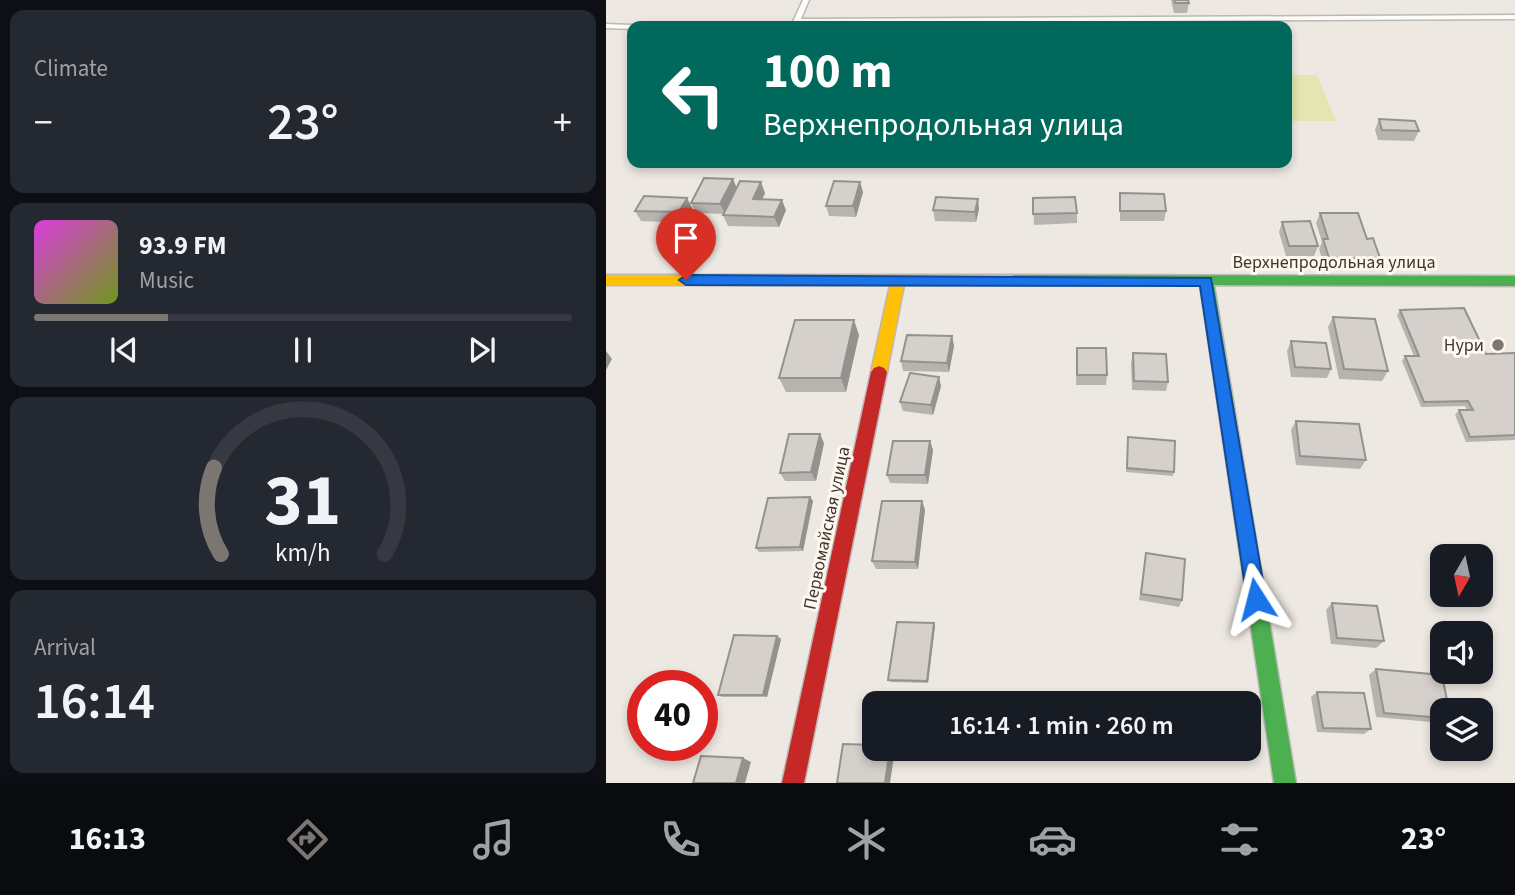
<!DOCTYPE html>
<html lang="en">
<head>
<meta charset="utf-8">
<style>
	:root { --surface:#171b24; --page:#242831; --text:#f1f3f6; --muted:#9ea1a6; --line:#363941; --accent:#7b7671 }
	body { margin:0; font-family:"Source Sans 3",sans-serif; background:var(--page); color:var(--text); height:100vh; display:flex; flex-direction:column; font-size:26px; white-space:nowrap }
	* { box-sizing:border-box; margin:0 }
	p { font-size:23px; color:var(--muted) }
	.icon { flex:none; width:38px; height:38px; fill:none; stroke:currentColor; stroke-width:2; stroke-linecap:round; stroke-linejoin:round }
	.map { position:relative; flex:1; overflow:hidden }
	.side { display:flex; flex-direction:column; gap:10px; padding:10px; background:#0d0f14; width:606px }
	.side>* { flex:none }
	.top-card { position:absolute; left:21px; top:21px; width:665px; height:147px; border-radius:14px; box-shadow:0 4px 10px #0003; background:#00695c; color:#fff; overflow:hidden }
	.needle { width:46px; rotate:189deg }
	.controls { position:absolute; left:824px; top:544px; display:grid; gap:14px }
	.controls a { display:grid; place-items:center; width:63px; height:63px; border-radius:14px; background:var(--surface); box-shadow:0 4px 10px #0003; font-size:35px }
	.speed { position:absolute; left:21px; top:670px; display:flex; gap:14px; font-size:35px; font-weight:700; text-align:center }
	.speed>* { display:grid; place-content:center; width:91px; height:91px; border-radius:50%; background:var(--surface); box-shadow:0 4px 10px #0003; line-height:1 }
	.speed .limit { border:10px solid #d22; background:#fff; color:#111 }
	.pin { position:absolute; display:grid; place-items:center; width:60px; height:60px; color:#fff; margin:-72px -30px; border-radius:50% 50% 50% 0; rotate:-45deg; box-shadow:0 0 7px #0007 }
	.pin .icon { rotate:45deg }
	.me { position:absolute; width:77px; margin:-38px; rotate:351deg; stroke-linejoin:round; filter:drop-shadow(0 0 5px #0008) }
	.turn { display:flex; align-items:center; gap:24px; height:147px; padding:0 21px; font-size:32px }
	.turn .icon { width:91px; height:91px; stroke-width:2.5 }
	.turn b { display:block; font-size:49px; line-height:60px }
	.big { font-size:52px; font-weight:600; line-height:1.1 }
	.side .widget { flex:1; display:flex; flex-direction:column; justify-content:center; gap:10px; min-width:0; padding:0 24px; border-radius:14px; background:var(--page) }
	.side .dial { align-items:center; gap:0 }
	.dial svg { height:182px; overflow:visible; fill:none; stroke:var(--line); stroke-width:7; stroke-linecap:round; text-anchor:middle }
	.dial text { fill:var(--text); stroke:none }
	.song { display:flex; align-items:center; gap:21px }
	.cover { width:84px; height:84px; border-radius:10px; background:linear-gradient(135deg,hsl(300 70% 55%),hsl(80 70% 35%)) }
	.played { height:7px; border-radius:4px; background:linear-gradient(90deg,var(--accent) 25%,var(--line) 25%) }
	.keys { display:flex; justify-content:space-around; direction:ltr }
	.heat { display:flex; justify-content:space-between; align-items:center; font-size:38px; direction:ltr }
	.trip { position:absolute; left:256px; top:691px; width:399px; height:70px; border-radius:14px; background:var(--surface); box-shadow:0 4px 10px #0003; font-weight:600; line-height:70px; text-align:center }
	.tabs { display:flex; height:112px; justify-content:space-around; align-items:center; background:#090b0e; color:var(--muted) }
	.tabs .icon { width:49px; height:49px }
	.tabs .active { color:var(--accent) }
	.tabs b { font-size:32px; color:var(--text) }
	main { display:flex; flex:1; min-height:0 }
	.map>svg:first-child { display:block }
	.green { fill:#e3e6b0 }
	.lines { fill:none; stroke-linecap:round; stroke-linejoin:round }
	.lane-casing { stroke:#bcb8b3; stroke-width:3 }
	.fast-casing { stroke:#bcb8b3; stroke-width:3 }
	.slow-casing { stroke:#bcb8b3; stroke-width:3 }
	.jam-casing { stroke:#bcb8b3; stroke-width:3 }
	.lane { fill:#fcfcfb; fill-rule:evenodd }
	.fast { fill:#4caf50; fill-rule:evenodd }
	.slow { fill:#ffc107; fill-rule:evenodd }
	.jam { fill:#c62828; fill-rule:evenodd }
	.wall { fill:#b7b3af }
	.shaded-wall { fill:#95928e }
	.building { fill:#d5d0cb; stroke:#95928e; stroke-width:2 }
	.route { fill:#1a73e8; stroke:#114b97; stroke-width:2 }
	.poi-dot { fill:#7b7671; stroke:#fff6ed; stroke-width:2.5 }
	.labels { text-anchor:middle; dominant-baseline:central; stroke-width:6; stroke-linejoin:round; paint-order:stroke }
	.street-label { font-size:18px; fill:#3d3834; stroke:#fff6ed }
	.poi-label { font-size:18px; fill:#3d3834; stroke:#fff6ed; text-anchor:end }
</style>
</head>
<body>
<main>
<section class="side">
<div class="widget"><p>Climate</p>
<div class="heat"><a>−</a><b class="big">23°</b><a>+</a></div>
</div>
<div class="widget">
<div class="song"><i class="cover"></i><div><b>93.9 FM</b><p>Music</p></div></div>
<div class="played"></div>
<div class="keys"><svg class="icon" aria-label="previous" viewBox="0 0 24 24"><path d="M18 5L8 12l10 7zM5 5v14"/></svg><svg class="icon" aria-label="pause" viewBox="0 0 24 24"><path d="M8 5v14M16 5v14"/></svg><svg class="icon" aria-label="next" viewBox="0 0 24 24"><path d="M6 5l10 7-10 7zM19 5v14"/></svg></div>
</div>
<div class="widget dial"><svg viewBox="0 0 100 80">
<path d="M14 69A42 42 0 1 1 86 69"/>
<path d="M14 69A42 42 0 0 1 11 31" stroke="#7b7671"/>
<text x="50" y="56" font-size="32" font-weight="700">31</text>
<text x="50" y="72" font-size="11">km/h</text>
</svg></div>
<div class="widget"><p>Arrival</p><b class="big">16:14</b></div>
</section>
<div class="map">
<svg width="910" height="783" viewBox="0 0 910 783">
	<rect width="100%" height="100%" fill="#eee8e2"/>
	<path class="green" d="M681,75H711L730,121H681Z"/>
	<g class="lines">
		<g class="lane-casing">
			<path id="lane" d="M197,0H203L195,19L910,15V19L193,23L191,26H185Z
				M0,24L26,25L29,26H26V29L0,28Z"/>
		</g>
		<g class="fast-casing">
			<path id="fast" d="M406,275L910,276V286L608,285L690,783H668L594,285H406L399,280Z"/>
		</g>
		<g class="slow-casing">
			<path id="slow" d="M0,275H406L413,280L406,285H298L281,372L278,376H268L265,372L284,285H0Z"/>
		</g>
		<g class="jam-casing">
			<path id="jam" d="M273,366L278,368L281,372L198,783H176L265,372L268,368Z"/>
		</g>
		<use href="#lane" class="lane"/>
		<use href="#fast" class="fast"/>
		<use href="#slow" class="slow"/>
		<use href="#jam" class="jam"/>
	</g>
	<path class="wall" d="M565,0H582L583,3L581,13H568Z
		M773,119L813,131L808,141L772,140L769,130Z
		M127,179L131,188L159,193L156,199L180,210L173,227L122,226L117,215L118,214L90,213L85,203Z
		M257,192L250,217L223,216L220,206Z
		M514,193L560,211L558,221H514Z
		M81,198L86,208L78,223L35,221L29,211Z
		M427,198L471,213V223L428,225Z
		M373,209L370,222L329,221L327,210Z
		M714,213L761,239L774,258L769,268H719L713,249L716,242L710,223Z
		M676,222L712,246L708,256H680L673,232Z
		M794,310L880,354L909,353V440L860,442L849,415L853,410H861L859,406L815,407L796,361L799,356H808L791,315Z
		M727,317L782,371L776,381L733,379L722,327Z
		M253,335L240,392H180L173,378Z
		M346,336L348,346L343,372L297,371L295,361Z
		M685,341L725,369L721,378L685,377L681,351Z
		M471,348L501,375L500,385H470Z
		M527,353L562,382L560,391L526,390L525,363Z
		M335,386L327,415L297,411L294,402Z
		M690,421L760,460L754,469L690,465L685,430Z
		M324,441L327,450L322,484L284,483L281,475Z
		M522,442L568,472L567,476L520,472Z
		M218,443L210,481H179L174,473Z
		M204,497L207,501L197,551L153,552L150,548Z
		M316,501L319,510L312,569H270L266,561Z
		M540,553L576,600L573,607L533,600Z
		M726,603L778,641L770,648L725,644L720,610Z
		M329,626L322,683L284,682L282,680Z
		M171,636L175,639L161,697H116L112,695Z
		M770,669L836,710V723L770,717L763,675Z
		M711,692L765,729L758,734L711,732L705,697Z
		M555,749H596L597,754L595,756H555Z"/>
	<path class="shaded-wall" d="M127,179L131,189L119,214L114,204Z
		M155,182L159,193L152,209L147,199Z
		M254,182L257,192L250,217L247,206Z
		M81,198L86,208L78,223L73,212Z
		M372,199L373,209L370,222L369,212Z
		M176,200L180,210L173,227L168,217Z
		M248,320L253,335L240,392L235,378Z
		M346,336L348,346L343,372L341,363Z
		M0,351L6,359L0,370Z
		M333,377L335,386L327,415L325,405Z
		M214,434L218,443L210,481L205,472Z
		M324,441L327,450L322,484L319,475Z
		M204,497L207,501L197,551L194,547Z
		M316,501L319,510L312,569L309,562Z
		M328,623L329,626L322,683L321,681Z
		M171,636L175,639L161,697L157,695Z
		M284,749H289L284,783H279Z
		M137,758L145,762L139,783H130Z"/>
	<path class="building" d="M568,0H582L583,3H569Z
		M773,119L809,121L813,131L776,130Z
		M98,178L127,179L114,204L85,203Z
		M134,181L155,182L147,199L176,200L168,217L117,215Z
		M228,181L254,182L247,206H220Z
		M514,193L558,194L560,211H514Z
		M38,196L81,198L73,212L29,211Z
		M330,197L372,199L369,212L327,210Z
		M469,197L471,213L427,214V198Z
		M714,213H752L761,239L767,238L774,258H723L717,239H722Z
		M704,221L712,246H683L676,222Z
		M858,308L880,354L909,353V435L864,437L853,410H867L862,401L818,402L799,356H813L794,310Z
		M727,317L769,319L782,371L738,369Z
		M189,320H248L235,378H173Z
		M301,335L346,336L341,363L295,361Z
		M685,341L720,343L725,369L689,367Z
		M471,348H500L501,375H471Z
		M527,353L560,354L562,382L528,381Z
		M304,373L333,377L325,405L294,402Z
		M690,421L753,424L760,460L694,456Z
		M183,434H214L205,472L174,473Z
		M522,437L569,441L568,472L521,468Z
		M287,441H324L319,475H281Z
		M204,497L194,547L150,548L162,498Z
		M276,501H316L309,562L266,561Z
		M540,553L579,559L576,600L535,594Z
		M726,603L771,606L778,641L731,638Z
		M291,622L328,623L321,681L282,680Z
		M128,635L171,636L157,695H112Z
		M770,669L836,675L843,710H836V718L778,713Z
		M711,692L758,693L765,729L717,728Z
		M591,697V704H553V698Z
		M237,744L268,745V749H284L279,783H231Z
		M556,749H596L597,754H557Z
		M95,756L137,758L130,783H87Z"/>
	<path class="route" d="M80,275L605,278L660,599L657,606L650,608L643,606L641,599L594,286L80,285L73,280Z"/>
	<circle class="poi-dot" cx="892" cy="345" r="7"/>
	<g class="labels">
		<g class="street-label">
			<text x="728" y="262">Верхнепродольная улица</text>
			<text transform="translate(221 528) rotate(-78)">Первомайская улица</text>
		</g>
		<g class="poi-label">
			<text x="878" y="345">Нури</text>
		</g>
	</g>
</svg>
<div class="controls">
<a><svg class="needle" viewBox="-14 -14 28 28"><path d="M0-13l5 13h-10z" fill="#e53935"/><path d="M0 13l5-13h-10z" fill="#9ea1a6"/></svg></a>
<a><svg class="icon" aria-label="sound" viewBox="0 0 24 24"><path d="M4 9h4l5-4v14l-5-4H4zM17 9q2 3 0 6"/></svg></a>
<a><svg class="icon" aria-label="layers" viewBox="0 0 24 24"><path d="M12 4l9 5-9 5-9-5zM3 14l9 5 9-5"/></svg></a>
</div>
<div class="speed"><div class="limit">40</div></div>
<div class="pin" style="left:80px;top:280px;background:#d93025"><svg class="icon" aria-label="arrive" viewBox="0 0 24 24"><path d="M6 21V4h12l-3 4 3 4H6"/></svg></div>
<svg class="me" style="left:650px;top:599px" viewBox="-20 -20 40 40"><path d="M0-17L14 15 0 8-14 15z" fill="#1a73e8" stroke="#fff" stroke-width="4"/></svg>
<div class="trip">16:14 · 1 min · 260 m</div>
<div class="top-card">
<div class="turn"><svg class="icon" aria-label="left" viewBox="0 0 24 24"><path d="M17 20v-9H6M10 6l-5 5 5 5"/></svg><div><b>100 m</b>Верхнепродольная улица</div></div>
</div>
</div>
</main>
<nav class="tabs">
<b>16:13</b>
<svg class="icon active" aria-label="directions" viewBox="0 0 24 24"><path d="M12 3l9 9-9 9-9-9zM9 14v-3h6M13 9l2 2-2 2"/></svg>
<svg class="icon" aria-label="music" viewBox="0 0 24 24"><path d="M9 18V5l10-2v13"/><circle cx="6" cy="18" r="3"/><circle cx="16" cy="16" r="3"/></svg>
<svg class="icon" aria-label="phone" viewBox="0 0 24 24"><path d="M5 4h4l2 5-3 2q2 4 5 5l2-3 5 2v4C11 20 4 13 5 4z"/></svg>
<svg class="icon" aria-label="climate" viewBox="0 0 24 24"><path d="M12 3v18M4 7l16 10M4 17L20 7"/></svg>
<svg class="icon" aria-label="car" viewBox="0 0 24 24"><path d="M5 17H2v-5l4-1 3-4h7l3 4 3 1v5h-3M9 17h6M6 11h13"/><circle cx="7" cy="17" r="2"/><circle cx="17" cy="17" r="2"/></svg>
<svg class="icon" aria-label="filters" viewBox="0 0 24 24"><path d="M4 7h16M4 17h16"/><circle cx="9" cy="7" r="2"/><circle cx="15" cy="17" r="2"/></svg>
<b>23°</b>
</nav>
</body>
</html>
